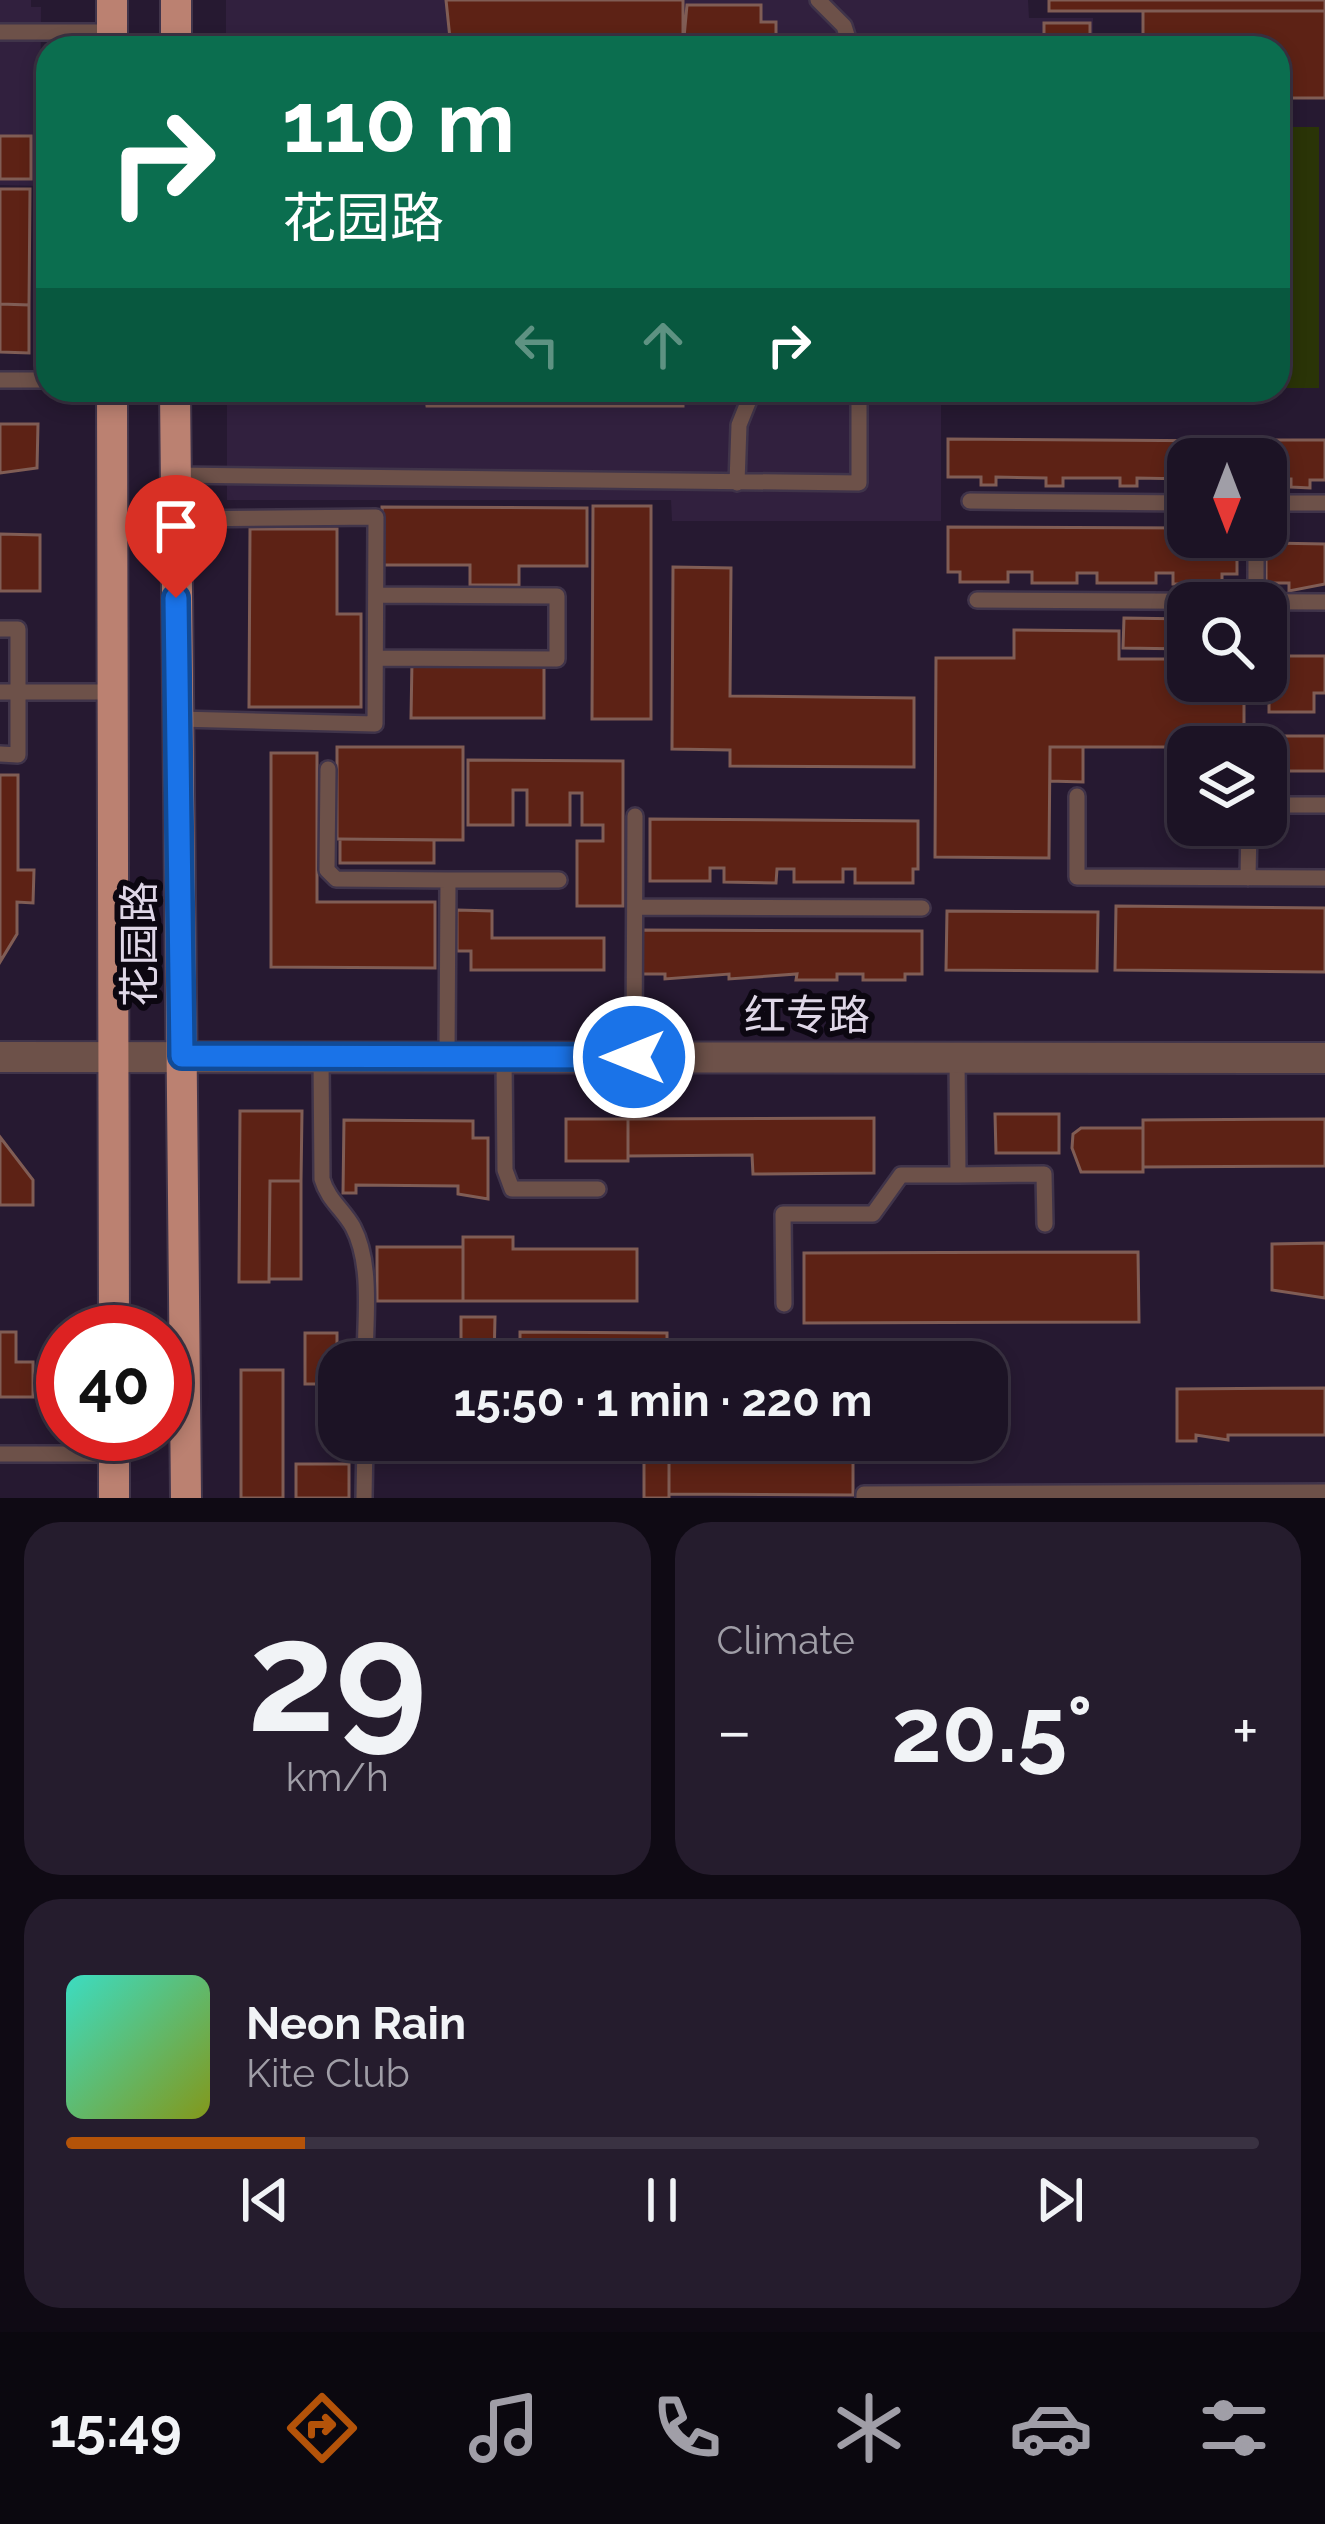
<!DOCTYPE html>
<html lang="en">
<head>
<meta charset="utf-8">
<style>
	:root { --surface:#1c1325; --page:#251c2d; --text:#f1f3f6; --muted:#a09ea7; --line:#3a3242; --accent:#b45309 }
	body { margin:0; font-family:Raleway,"Noto Sans SC",sans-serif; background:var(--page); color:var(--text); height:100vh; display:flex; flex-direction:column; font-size:45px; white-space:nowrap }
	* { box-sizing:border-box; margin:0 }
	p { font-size:39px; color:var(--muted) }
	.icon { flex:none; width:66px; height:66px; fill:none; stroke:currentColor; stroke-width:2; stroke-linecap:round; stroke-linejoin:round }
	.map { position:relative; height:1498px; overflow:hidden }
	.details { display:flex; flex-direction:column; gap:24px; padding:24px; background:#0f0a14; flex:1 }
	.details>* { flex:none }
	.top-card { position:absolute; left:36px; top:36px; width:1254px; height:366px; border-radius:36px; box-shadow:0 6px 18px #0003,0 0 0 3px var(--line); background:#0b6e4f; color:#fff; overflow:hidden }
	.needle { width:78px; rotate:180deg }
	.controls { position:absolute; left:1167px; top:438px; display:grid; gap:24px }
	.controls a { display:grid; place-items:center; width:120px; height:120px; border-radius:24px; background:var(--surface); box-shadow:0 6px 18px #0003,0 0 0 3px var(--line); font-size:60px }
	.speed { position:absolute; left:36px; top:1305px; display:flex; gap:24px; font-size:60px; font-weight:700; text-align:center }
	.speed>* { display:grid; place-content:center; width:156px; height:156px; border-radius:50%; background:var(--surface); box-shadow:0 6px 18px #0003,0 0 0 3px var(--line); line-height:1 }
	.speed .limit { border:18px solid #d22; background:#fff; color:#111 }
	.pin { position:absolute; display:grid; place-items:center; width:102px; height:102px; color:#fff; margin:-123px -51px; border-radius:50% 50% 50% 0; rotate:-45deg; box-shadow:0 0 12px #0007 }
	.pin .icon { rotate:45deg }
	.me { position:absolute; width:132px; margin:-66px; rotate:270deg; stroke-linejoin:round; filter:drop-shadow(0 0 9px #0008) }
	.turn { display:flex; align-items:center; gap:42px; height:252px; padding:0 48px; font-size:54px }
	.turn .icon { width:156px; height:156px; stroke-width:2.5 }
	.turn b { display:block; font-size:84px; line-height:102px }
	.lanes { display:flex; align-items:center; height:114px; padding:0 48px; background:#0003; justify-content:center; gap:60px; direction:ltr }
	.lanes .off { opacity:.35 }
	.big { font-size:90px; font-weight:700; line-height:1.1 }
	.details .tile { flex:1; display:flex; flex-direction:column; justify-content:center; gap:18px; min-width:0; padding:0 42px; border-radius:36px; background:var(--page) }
	.details .dial { align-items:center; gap:0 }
	.dial b { font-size:156px; line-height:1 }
	.song { display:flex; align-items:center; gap:36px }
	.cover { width:144px; height:144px; border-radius:18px; background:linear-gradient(135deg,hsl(170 70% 55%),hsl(70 70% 35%)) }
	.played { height:12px; border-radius:6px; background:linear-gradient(90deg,var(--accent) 20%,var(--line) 20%) }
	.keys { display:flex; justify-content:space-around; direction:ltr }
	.heat { display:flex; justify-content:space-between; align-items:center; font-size:66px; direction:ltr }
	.details .tiles { flex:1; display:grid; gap:24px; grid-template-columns:1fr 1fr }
	.tile:last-child { grid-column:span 2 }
	.trip { position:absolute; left:318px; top:1341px; width:690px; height:120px; border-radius:36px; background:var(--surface); box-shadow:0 6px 18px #0003,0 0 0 3px var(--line); font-weight:700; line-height:120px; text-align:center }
	.tab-bar { display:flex; height:192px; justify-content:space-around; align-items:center; background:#0b080f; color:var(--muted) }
	.tab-bar .icon { width:84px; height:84px }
	.tab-bar .on { color:var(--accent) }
	.tab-bar b { font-size:54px; color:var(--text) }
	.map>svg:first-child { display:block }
	.built { fill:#31203e }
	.green { fill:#2a3407 }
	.building { fill:#5d2215; stroke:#805d55; stroke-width:3 }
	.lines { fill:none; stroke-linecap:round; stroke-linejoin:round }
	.service-casing { stroke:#40344a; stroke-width:20 }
	.tertiary-casing { stroke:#40344a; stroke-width:34 }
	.primary-casing { stroke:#40344a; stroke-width:34 }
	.service { stroke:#6d5149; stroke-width:15 }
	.tertiary { stroke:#6d5149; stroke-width:30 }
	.primary { stroke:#bb8171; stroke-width:30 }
	.route-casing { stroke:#114b97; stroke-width:30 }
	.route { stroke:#1a73e8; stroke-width:21 }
	.labels { text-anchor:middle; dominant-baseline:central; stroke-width:12; stroke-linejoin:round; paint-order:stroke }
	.street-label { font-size:42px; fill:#dfd7e7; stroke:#0c0711 }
</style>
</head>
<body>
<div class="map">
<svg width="1325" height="1498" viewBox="0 0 1325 1498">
	<rect width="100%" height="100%" fill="#261931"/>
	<path class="built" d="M0,0H31V7H41L40,186L0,185Z
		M226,0H1028L1029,18H1093V48H226Z
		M227,390H1094V405H941V521H672L671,500H227Z"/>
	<path class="green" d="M1278,127H1319V388H1278Z"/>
	<path class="building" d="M446,0H683V48H451Z
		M1049,0H1325V11H1049Z
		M687,5H761V22H776V48H683Z
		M1143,11H1325V98H1278V48H1143Z
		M1044,23H1090V48H1044Z
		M0,136H31V179H0Z
		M0,189H30L29,305L0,304Z
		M0,304L29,305V353L0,352Z
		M425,390H683V406H427Z
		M0,424H38L37,468L0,473Z
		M948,439L1235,441V459H1188V479L1137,478V486H1120V478H1063V486H1046V478L996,477V485H981V477H948Z
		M1268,440H1325V480H1310V488L1291,487V479H1268Z
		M593,506H651V719H592Z
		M382,507L587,508V566H519V585H470V565H382Z
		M948,527L1188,528V537H1237V574H1222V584H1173V573H1156V583H1097V573H1077V583H1032V572H1008V582H960V572H948Z
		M250,529H337V614H361V707H249Z
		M0,534L40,535V591H0Z
		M1266,543L1325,544V584L1289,591V583H1266Z
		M673,567L731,568L730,696L914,698V767L730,766V750L672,749Z
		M1124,618L1188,619V649L1123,648Z
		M1014,630L1119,631V659H1188V681H1244V747H1050L1049,858L935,857L936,658H1014Z
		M1269,656H1325V693H1314V712H1269Z
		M412,661L544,662V718H411Z
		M1267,736H1325V771H1267Z
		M337,747H463V840L337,839Z
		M1050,747H1083V782L1050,781Z
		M271,753H317V902H435V968L271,967Z
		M468,760L623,761V906H577V841H603V825H582V793H570V825H527V790H513V825H468Z
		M0,775H18V870H34L33,903L17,902V934L0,962Z
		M650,819L918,821V869H913V883H855V869H843V882H794V869H777L776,883L724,882V868H710V881H650Z
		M340,839L434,840V863H340Z
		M1116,906L1325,908V972L1115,970Z
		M457,910L492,911V938H604V970H471V951H457Z
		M947,911L1098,912L1097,971L946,970Z
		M642,930L922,931V974H905V980H863V974H837V980H796L797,974L729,979V974L665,979V974H642Z
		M240,1111H302L301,1181H270L269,1282H239Z
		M995,1114H1059V1153H996Z
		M874,1118V1173L753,1174L752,1155L628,1156V1119Z
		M566,1119H628V1161H566Z
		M1325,1119V1166L1143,1167V1120Z
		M344,1120L473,1121V1138H488V1199L458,1194V1186L356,1185V1193H343Z
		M1081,1128H1143V1172H1081L1072,1148L1073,1134Z
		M0,1137L33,1180V1205H0Z
		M270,1181H301V1279H269Z
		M463,1237H513V1249H637V1301H463Z
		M1325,1243V1298L1272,1290V1244Z
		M377,1247H463V1301H377Z
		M1138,1252L1139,1322L804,1323V1253Z
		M461,1317H495L494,1362H461Z
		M0,1332H16V1362H33V1397H0Z
		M520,1332L667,1333V1362H520Z
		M305,1333H337V1384H305Z
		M241,1370H283V1498H241Z
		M1325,1388V1435H1228V1440L1196,1435V1441H1177V1389Z
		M446,1440H636L635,1460L445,1459Z
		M644,1440H669V1498H644Z
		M669,1446L853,1447V1495L669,1494Z
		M296,1464H349V1498H296Z"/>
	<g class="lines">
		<g class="service-casing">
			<path id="service" d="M818,0L844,26L851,48
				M0,32H112
				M851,47L1018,48
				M0,380H48
				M175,475L859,483V390
				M737,483L739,425L753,390
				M970,501L1188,503
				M1266,503H1325
				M176,519L376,517L375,724L179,719
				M376,595L557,596V659L376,658
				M977,600L1325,602
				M1256,602V537
				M0,629H18V755L0,754
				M0,692H113
				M328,769L327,870L336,879L448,880L447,1057
				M1077,796V877L1325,878
				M1266,805H1325
				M1248,878L1249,825
				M448,880H559
				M635,907L922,908
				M321,1057L322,1179C328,1200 343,1209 353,1227C373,1265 365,1321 365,1362
				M504,1057L505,1170L512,1189H598
				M634,1057L635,816
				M958,1175L1044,1174L1045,1224
				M784,1304L783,1214H873L901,1175H958L957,1058
				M0,1454H114
				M364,1498L365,1440
				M864,1498V1494L1325,1492"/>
		</g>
		<g class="tertiary-casing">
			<path id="tertiary" d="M0,1057L1325,1058"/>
		</g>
		<g class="primary-casing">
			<path id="primary" d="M112,48V0
				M176,48V0
				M112,390L114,1332
				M175,390L186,1498
				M114,1498V1434"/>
		</g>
		<use href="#service" class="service"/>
		<use href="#tertiary" class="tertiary"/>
		<use href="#primary" class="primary"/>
	</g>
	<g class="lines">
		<g class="route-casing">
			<path id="route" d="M176,598L182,1056L634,1057"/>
		</g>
		<use href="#route" class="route"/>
	</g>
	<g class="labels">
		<g class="street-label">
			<text transform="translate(139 944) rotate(-90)">花园路</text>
			<text x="807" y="1015">红专路</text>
		</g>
	</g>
</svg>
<div class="controls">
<a><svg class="needle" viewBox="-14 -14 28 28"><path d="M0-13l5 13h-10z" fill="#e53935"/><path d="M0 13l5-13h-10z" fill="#a09ea7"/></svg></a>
<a><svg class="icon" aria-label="search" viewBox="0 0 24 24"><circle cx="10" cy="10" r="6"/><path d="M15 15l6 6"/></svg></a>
<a><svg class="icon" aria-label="layers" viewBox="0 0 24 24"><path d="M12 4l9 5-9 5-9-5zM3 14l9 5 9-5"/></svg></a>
</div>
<div class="speed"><div class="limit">40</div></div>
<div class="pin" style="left:176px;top:598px;background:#d93025"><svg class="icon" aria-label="arrive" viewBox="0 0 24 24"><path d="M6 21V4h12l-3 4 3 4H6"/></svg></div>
<svg class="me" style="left:634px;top:1057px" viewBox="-20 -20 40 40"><circle r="17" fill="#1a73e8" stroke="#fff" stroke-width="3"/><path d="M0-11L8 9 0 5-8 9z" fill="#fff"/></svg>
<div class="trip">15:50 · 1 min · 220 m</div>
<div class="top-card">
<div class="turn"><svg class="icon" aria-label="right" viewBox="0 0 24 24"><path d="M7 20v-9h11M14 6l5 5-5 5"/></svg><div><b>110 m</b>花园路</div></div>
<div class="lanes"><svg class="icon off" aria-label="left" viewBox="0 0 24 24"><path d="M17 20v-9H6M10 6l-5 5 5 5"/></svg><svg class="icon off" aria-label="ahead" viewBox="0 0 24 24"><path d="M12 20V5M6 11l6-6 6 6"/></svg><svg class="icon" aria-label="right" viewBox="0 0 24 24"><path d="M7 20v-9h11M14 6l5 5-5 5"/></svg></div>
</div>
</div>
<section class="details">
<div class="tiles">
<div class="tile dial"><b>29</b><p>km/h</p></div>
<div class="tile"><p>Climate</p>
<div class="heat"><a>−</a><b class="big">20.5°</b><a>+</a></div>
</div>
<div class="tile">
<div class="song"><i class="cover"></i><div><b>Neon Rain</b><p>Kite Club</p></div></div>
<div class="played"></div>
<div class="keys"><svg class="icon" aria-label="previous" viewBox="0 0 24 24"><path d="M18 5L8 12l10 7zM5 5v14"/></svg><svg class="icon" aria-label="pause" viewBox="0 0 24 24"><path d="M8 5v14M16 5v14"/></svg><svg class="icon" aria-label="next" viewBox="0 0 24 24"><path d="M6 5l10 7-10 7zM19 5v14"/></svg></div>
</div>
</div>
</section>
<nav class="tab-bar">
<b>15:49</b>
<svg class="icon on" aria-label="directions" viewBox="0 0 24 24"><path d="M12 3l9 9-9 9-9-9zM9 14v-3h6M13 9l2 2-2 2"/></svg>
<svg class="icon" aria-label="music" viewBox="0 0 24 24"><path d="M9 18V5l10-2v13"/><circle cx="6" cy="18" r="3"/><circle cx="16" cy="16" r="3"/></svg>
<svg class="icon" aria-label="phone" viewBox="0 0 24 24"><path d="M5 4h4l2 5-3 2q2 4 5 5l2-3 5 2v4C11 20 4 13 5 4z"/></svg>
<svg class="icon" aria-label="climate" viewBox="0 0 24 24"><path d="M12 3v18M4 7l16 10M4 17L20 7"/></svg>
<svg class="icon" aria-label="car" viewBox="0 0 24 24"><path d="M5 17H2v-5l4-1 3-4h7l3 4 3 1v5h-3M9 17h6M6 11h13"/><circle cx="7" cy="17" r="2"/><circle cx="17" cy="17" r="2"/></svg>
<svg class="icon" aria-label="filters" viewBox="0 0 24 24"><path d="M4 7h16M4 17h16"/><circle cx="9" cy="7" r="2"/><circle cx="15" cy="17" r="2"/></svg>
</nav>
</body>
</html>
